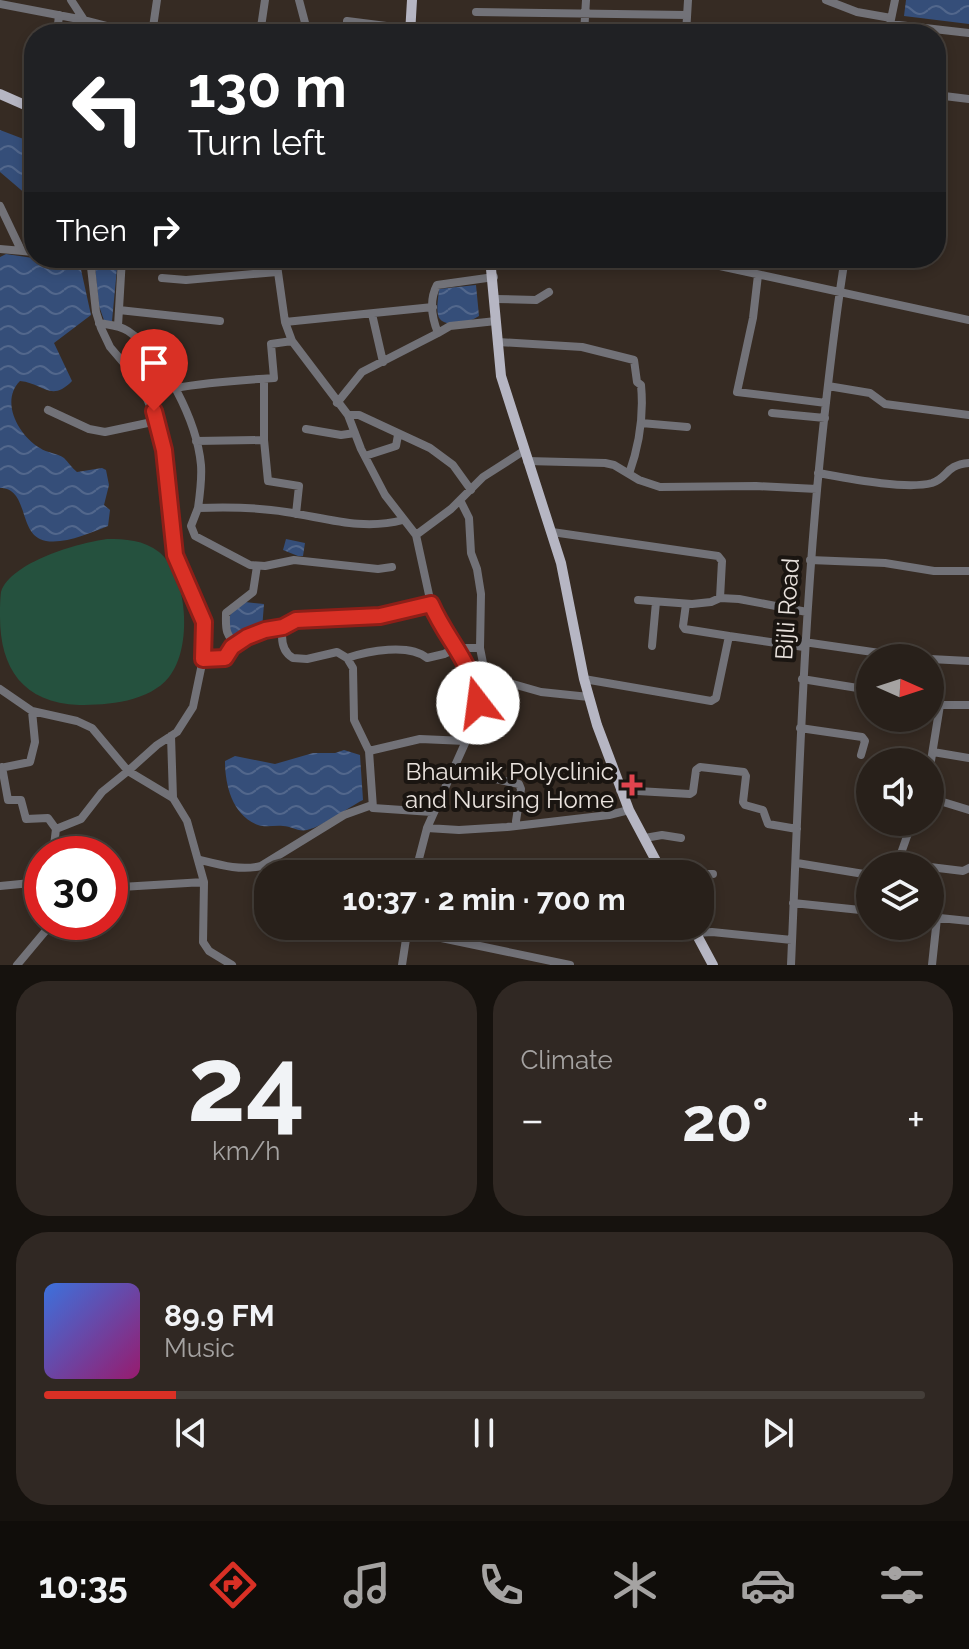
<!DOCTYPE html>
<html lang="en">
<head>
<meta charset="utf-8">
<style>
	:root { --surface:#28201a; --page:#302823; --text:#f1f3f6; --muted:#a5a3a2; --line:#443e39; --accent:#d93025 }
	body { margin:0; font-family:Raleway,sans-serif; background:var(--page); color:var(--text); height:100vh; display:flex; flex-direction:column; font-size:30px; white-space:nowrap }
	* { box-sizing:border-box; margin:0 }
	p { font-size:26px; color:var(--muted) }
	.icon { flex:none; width:44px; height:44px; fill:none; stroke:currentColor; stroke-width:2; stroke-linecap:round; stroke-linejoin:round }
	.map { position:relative; height:965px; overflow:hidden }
	.side { display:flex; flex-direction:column; gap:16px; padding:16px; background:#16120e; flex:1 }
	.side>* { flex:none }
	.hud { position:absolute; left:24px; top:24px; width:922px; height:244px; border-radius:32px; box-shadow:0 4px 12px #0003,0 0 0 2px var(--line); background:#202124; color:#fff; overflow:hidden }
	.needle { width:52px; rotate:93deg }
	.controls { position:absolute; left:856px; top:644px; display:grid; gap:16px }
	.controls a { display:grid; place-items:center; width:88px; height:88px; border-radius:50%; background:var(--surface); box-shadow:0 4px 12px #0003,0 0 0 2px var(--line); font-size:40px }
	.speed { position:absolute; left:24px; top:836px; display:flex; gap:16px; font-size:40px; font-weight:700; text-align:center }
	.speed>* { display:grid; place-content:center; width:104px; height:104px; border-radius:50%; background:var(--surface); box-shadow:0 4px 12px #0003,0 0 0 2px var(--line); line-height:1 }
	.speed .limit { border:12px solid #d22; background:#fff; color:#111 }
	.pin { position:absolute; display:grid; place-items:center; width:68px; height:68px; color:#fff; margin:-82px -34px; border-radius:50% 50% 50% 0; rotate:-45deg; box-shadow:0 0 8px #0007 }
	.pin .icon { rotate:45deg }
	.me { position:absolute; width:88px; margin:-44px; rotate:345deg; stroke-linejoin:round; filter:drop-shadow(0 0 6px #0008) }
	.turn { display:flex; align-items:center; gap:28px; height:168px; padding:0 32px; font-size:36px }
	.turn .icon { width:104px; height:104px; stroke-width:2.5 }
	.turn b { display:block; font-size:56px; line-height:68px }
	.then { display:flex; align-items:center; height:76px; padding:0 32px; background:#0003; gap:16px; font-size:30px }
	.big { font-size:60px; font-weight:700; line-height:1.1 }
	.side .card { flex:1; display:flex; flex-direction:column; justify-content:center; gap:12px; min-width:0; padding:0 28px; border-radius:32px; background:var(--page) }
	.side .dial { align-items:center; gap:0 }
	.dial b { font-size:104px; line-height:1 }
	.song { display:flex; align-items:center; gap:24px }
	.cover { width:96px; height:96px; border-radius:12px; background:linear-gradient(135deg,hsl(220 70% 55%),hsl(320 70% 35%)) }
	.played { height:8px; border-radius:4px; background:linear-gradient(90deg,var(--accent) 15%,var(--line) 15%) }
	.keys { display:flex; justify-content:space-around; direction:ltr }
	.heat { display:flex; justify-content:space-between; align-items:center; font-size:44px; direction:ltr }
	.side .tiles { flex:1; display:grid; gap:16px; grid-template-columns:1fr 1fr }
	.card:last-child { grid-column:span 2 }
	.trip { position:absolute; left:254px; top:860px; width:460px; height:80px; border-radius:32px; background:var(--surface); box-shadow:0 4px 12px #0003,0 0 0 2px var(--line); font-weight:700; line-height:80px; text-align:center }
	.tabs { display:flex; height:128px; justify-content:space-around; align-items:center; background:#100d0a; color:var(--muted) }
	.tabs .icon { width:56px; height:56px }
	.tabs .current { color:var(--accent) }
	.tabs b { font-size:36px; color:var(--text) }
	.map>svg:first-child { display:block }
	.garden { fill:#25513e }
	.water { fill:url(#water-waves) }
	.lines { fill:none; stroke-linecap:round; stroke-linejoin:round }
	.minor { stroke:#727278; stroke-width:8 }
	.major { stroke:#b6b6c3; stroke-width:10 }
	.route-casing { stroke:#8d1f18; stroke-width:20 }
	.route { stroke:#d93025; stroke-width:14 }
	.health-dot { fill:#e0444e; stroke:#1a1511; stroke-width:3 }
	.labels { text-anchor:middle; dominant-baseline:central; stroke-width:8; stroke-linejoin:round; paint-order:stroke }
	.street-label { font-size:24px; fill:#e9e2dd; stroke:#1a1511 }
	.poi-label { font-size:24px; fill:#e9e2dd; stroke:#1a1511; text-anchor:end }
</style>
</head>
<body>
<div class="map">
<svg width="969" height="965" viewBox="0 0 969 965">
	<defs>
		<pattern id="water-waves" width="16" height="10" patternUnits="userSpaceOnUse" patternTransform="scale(2)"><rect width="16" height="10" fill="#354e79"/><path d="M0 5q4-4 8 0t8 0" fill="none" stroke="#52678c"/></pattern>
	</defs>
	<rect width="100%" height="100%" fill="#362b23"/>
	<path class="garden" d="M107,539C125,539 144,540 159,552C188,575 193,648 169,677C149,702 108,705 79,705C23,703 0,668 0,617C0,610 0,599 1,592C11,562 78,543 107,539Z"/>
	<path class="water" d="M906,0H969V24L904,16Z
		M0,130L34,143V201L0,172Z
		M6,254L80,265L91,315L54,343L72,381C51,403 43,383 20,381C0,401 18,435 40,448C47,453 57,453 64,458C68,462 72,468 77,472L102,468L106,470L109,485L104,505L110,510L108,526C90,533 66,544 46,541C17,536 30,488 0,488V257Z
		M94,258H118L112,321L105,323L99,306Z
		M476,285L479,316C473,320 468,321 460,322C432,328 437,310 439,289Z
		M286,539L305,543L303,556H298L283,550Z
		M245,602L264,604L262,629L233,642H228C221,624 230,611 245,602Z
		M344,750L360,755L363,800C347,808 324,826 307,830C297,832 292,826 283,826C274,825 266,828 258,825C232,815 225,785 225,761L235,756L275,764L313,753H335Z"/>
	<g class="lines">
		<path class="minor" d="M71,0L84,20L138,34
			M299,0L308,34
			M826,0L857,12L891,18
			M0,4L84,20
			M476,12L687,15
			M347,21L410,29
			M890,24L969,33
			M410,32L433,34
			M57,34L59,15
			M152,34L157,0
			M260,34L265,0
			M584,34L586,0
			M686,34L688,0
			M888,34L895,0
			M936,95L969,99
			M0,206L21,250
			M0,249L34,252
			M276,258L285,322L292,341L348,415L361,449L385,495L416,535L431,604L440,622L467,663L475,682L478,703L475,721L427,828
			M363,258H371
			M683,258L969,320
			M758,275L753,318L737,392L826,403
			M494,277L437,285C429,300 432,318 438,333L450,326L496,321
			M162,278L186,280L277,272
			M495,299L536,300L549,292
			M119,310L220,321
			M372,314L383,362
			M285,322L433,307
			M99,323C109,325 119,325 128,331C165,356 197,422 201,465C202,479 200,494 198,508
			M118,326L122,258
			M498,342L582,347L634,360L637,382L641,385C644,416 639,446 629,474
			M264,379V440
			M828,386L870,393L885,404L969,415
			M175,388C208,382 241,380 274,378L271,344L292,341
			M337,403L362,372L438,333
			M48,410L89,429L105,432L157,421
			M772,413L825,418
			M348,415H359L430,448L453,465L471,490
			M641,423L687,427
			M306,429L341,435L355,433
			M196,441L264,440L268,481L299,486L296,514
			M365,456L396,446L398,435
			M527,461L605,463L614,465L639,480L660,487L756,486L817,489
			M818,473C846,478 905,490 932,483C948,478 945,465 969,463
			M460,500L469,518L471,553L477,569L481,594L480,648L486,678
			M552,532L718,556L722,561L720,598
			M416,535L451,509L483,477L525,450
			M810,560L885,563L934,571H969
			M392,567L378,569L294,560L265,566L250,565L195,536L191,526L198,508C227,507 257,507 286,512C326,518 362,531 403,520
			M638,600L692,604L711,602L720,598L739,599L807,612
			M431,604L380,616L296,620L283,627C281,638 281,651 293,658L307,659L337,652L347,658L353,668L354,720L369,751L373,808L432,812
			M686,604L683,626L685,629L729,636
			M804,642L914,658
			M238,643C224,637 226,626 226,613L253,592L257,566
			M652,646L656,602
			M347,658C368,651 409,643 427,658L444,654L457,648H480
			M203,659L225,658C228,655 229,651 232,647C242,634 268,628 283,627
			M930,659L969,661
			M483,679L492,678L541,692L589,697
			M584,679L711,701L716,698L729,636L804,647
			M802,679L870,690
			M0,689L32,711L77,721L92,728L128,771L157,745L177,732L193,707L203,659L205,628L175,555L164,450L157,421L139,381L110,347L101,328L96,312L90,258
			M930,705H969
			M800,728L862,737L865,741L861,755
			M171,736L173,798
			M369,751L420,739L466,741
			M933,752L969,758
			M2,767L8,800H21L26,819L48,818L56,829
			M930,767L940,705
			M0,768L30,762L35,742L32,711
			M454,770L519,784L521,789L516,821
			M620,790L690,794L693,792L696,770L700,767L744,772L746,776L743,802L745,805L763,810L768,824L797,829
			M930,798L969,810
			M912,822L899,859L926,866
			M645,838L662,835L681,838
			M53,854L56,829L81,819L102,792L128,771L173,798L187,821L204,882L203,942L209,951L232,965
			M200,860C220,865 241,871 261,866L344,815L372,805
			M797,863L870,875
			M930,867L963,871L969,868
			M415,874L427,828L459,830L507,827L609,815L629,810
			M669,874H713
			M0,886L31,883L42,873
			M110,892L121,887L204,882
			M793,903L870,911
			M930,917L969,921
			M628,926L656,930L678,926
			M408,931L570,965
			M696,933L712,932L792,940
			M17,965L53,922
			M402,965L408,926
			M791,965C799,783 804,601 824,420C830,366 836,312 845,258
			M932,965L937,918"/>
		<path class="major" d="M410,34L412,0
			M0,94L34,109
			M490,258L501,376L561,563L584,679L597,725L629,810L663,874
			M692,926L713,965"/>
	</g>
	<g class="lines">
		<g class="route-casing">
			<path id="route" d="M154,411L164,450L175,555L204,622L203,659L225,658L232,647L247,637L265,630L283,627L296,620L380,616L431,604C447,641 472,661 478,703"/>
		</g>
		<use href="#route" class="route"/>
	</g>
	<path class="health-dot" d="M628 773h8v8h8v8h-8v8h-8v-8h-8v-8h8z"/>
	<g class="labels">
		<g class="street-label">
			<text transform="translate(787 609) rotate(-86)">Bijli Road</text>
		</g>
		<g class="poi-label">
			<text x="614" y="771">Bhaumik Polyclinic<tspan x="614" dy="28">and Nursing Home</tspan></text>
		</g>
	</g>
</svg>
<div class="controls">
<a><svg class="needle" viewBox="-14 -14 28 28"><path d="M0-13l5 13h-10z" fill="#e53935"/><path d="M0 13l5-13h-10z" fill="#a5a3a2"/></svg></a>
<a><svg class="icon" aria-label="sound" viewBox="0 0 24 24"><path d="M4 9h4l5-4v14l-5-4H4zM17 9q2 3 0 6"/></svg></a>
<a><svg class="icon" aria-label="layers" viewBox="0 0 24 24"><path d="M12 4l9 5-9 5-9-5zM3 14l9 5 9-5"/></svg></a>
</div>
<div class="speed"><div class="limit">30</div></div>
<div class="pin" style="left:154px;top:411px;background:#d93025"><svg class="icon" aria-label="arrive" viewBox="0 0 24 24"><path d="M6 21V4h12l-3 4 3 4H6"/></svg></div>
<svg class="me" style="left:478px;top:703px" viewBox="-20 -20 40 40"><circle r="19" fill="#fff"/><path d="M0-13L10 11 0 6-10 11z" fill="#d93025"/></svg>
<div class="trip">10:37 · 2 min · 700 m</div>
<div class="hud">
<div class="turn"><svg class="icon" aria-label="left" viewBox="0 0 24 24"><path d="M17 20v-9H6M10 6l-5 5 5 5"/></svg><div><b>130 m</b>Turn left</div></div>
<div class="then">Then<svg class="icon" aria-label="right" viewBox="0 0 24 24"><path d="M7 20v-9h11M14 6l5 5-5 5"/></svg></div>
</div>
</div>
<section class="side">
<div class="tiles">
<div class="card dial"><b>24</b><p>km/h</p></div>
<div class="card"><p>Climate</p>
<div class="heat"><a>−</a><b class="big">20°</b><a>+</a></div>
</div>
<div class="card">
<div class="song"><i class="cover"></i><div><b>89.9 FM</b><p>Music</p></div></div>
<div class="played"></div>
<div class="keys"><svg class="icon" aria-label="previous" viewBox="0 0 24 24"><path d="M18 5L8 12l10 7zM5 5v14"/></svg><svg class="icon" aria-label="pause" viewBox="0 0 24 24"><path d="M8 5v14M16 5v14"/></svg><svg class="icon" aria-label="next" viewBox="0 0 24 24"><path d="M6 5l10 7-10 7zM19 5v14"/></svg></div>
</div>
</div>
</section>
<nav class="tabs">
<b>10:35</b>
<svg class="icon current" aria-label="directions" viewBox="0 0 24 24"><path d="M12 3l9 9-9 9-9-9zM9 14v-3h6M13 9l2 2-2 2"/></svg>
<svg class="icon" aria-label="music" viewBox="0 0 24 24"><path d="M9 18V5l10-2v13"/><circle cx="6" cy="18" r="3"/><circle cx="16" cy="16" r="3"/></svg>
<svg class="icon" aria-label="phone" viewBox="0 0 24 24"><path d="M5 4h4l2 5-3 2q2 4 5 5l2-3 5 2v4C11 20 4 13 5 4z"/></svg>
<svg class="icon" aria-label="climate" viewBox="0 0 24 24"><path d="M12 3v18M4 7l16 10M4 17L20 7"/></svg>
<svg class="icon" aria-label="car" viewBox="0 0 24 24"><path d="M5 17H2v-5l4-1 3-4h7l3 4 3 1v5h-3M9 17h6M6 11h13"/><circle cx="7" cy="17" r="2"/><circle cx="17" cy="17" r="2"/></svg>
<svg class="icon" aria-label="filters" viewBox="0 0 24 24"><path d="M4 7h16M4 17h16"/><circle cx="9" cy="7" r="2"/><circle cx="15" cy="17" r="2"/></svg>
</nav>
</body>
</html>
